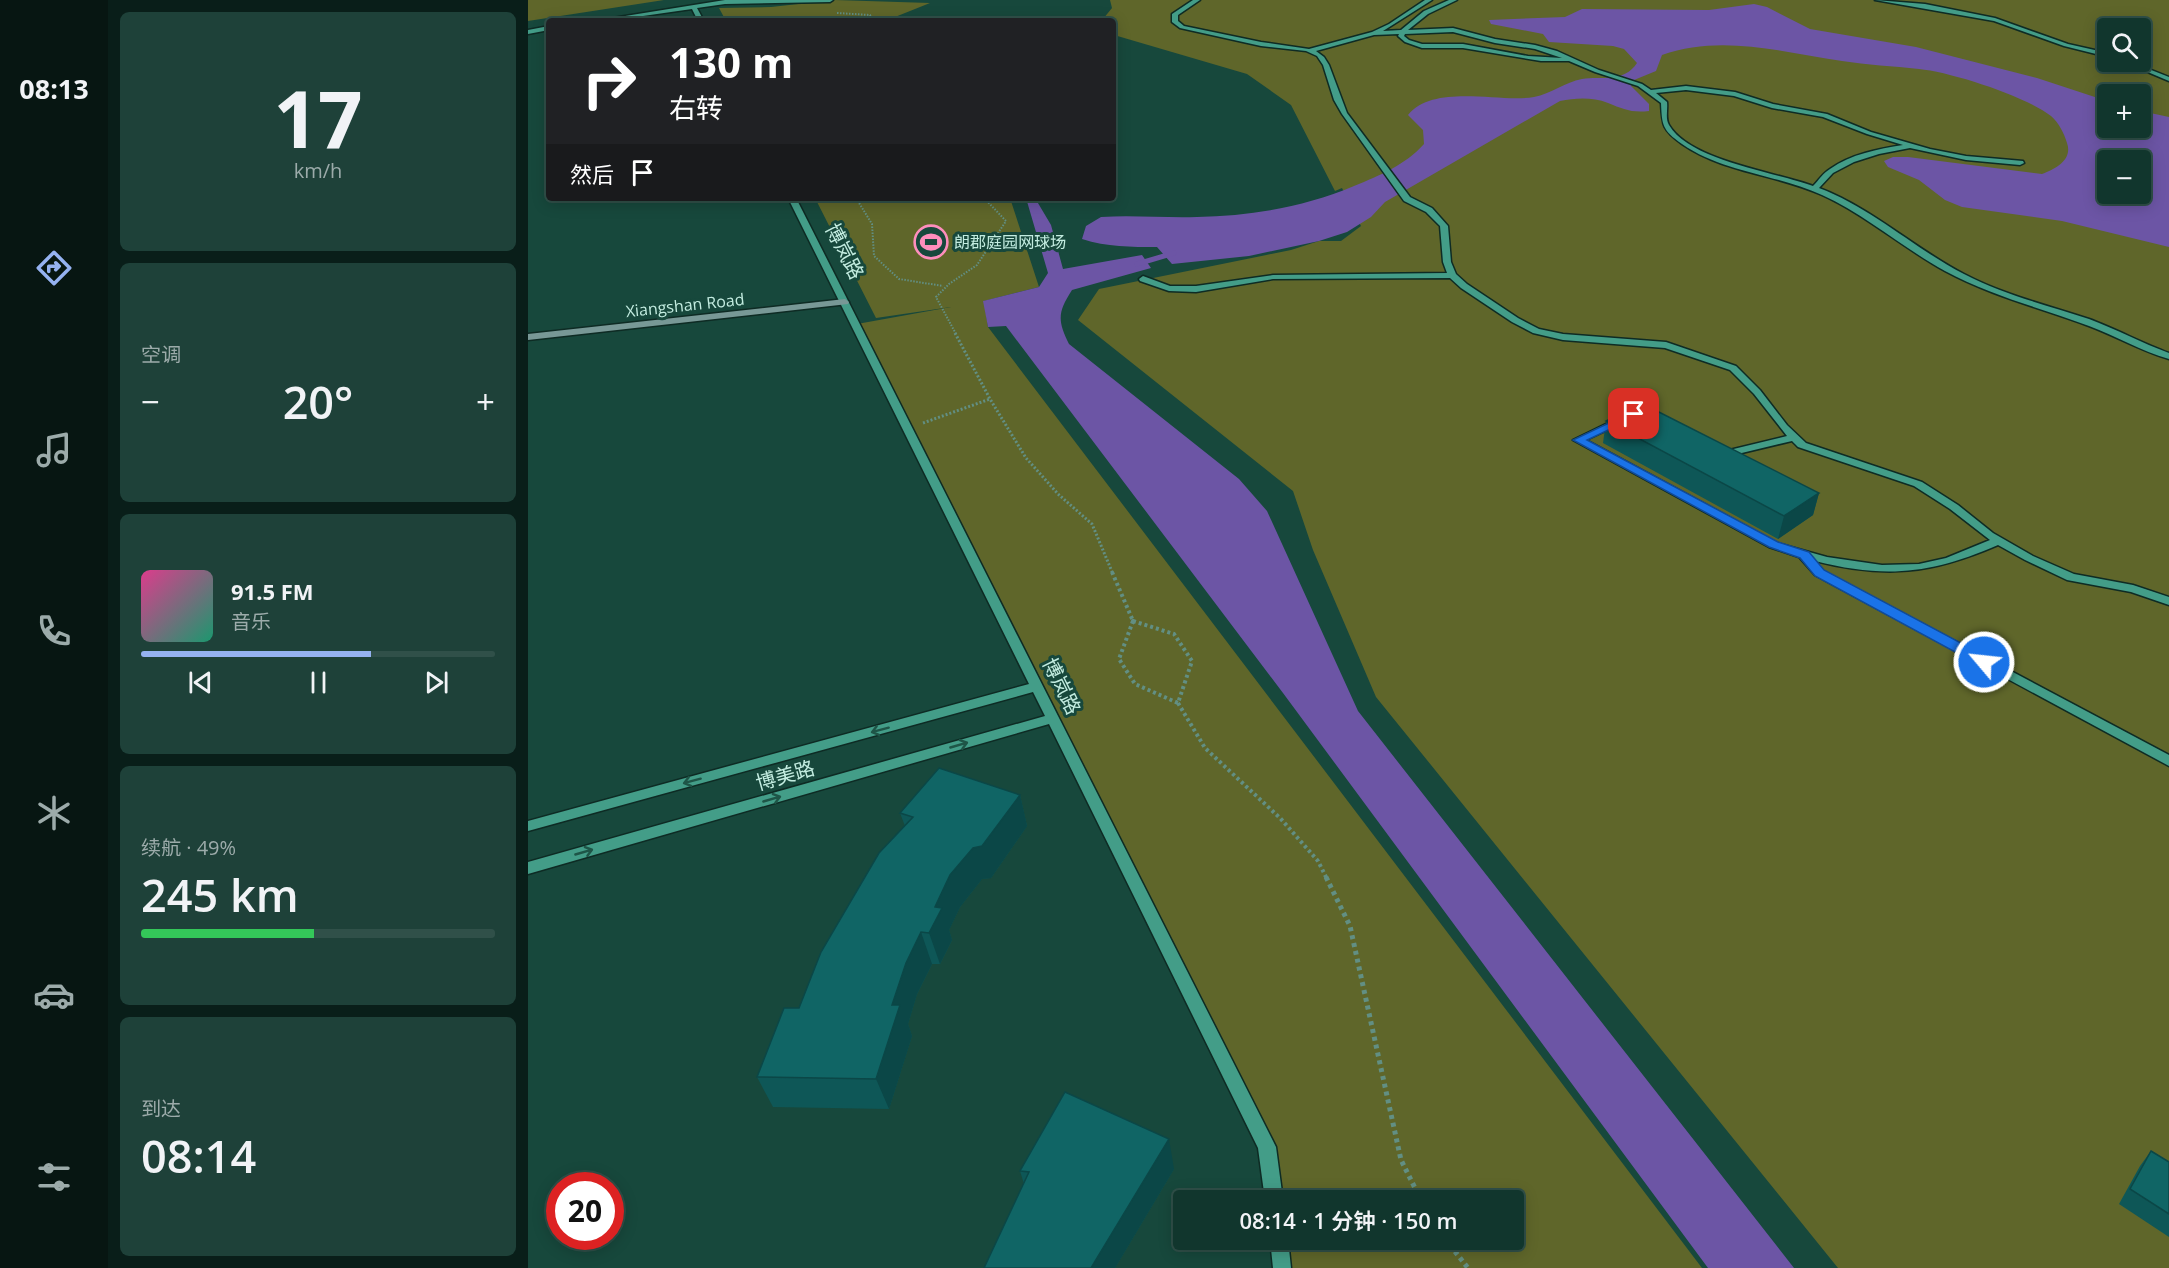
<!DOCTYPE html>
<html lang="zh">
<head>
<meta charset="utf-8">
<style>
	:root { --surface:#11362d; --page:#1e4139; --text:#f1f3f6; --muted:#9cabaa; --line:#305049; --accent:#95b2f1 }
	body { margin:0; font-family:"Open Sans","Noto Sans SC",sans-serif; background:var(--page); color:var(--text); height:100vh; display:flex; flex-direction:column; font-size:22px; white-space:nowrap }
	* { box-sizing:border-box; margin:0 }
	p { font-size:20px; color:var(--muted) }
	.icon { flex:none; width:33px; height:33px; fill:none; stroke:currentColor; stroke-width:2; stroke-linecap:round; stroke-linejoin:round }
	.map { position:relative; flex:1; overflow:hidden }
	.side { display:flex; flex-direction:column; gap:12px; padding:12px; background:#091e19; width:420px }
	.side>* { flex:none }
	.top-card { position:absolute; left:18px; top:18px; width:570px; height:183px; border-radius:6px; box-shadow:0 3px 15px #0003,0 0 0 2px var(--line); background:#202124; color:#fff; overflow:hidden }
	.fabs { position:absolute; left:1569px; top:18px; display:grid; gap:12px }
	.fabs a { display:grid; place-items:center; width:54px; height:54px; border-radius:6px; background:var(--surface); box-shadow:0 3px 15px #0003,0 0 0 2px var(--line); font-size:30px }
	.speed { position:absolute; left:18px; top:1172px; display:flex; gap:12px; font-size:30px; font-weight:700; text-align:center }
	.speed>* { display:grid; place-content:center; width:78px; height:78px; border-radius:50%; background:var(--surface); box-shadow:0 3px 15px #0003,0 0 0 2px var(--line); line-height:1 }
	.speed .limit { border:9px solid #d22; background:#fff; color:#111 }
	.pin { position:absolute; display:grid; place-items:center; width:51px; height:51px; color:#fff; margin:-26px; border-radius:12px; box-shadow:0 3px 9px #0006 }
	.me { position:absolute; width:66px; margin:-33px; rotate:298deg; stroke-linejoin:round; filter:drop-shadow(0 0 4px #0008) }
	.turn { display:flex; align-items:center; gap:21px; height:126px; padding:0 24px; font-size:27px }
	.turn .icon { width:78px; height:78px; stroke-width:2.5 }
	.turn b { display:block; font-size:42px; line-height:51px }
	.then { display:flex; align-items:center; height:57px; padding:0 24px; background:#0003; gap:12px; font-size:22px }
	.big { font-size:45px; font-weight:600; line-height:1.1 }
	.side .tile { flex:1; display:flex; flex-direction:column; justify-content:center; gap:9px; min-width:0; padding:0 21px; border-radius:9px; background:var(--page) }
	.side .dial { align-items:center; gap:0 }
	.dial b { font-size:78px; line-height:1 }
	.song { display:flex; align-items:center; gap:18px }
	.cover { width:72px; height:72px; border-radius:9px; background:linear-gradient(135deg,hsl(330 70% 55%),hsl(160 70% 35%)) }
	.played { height:6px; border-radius:3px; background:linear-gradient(90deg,var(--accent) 65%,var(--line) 65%) }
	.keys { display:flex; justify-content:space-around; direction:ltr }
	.heat { display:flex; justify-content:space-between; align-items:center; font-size:33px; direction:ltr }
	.charge { height:9px; border-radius:4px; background:linear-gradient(90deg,#34c759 49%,var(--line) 0) }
	.trip { position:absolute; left:645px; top:1190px; width:351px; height:60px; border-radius:6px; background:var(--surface); box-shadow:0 3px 15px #0003,0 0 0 2px var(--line); font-weight:600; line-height:60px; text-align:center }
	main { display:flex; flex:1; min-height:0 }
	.dock { display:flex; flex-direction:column; width:108px; justify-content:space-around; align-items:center; background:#071612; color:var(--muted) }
	.dock .icon { width:42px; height:42px }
	.dock .on { color:var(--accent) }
	.dock b { font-size:27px; color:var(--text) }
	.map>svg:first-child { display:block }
	.green { fill:#5f662a; fill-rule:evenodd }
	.water { fill:#6c55a5; fill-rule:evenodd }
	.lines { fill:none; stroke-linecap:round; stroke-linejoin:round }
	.stream { stroke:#6c55a5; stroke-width:5 }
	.lane-casing { stroke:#0e2b24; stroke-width:3 }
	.street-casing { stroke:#0e2b24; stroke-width:3 }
	.secondary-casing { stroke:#0e2b24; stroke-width:3 }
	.path-far3 { stroke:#628f83; stroke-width:2; stroke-dasharray:1.5 1.5; stroke-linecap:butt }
	.path-far2 { stroke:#628f83; stroke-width:3; stroke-dasharray:2 2; stroke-linecap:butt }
	.path-far1 { stroke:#628f83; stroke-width:4; stroke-dasharray:3 3; stroke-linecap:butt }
	.path { stroke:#628f83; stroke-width:5; stroke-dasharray:4 4; stroke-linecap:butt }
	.lane { fill:#439d88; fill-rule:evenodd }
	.street { fill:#439d88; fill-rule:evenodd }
	.secondary { fill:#789896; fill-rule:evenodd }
	.wall { fill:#0e5757 }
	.shaded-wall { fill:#0b4747 }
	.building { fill:#106565; stroke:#0b4747; stroke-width:1.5 }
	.oneway { stroke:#1e5547 }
	.route { fill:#1a73e8; stroke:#114b97; stroke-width:1.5 }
	.labels { text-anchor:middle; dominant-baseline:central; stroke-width:6; stroke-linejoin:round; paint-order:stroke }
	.far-poi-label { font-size:16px; fill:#c3ece0; stroke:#17483c; text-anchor:start }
	.far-street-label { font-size:16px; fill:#c3ece0; stroke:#17483c }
	.street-label { font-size:20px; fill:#c3ece0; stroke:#17483c }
</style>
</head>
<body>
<main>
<nav class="dock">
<b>08:13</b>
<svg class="icon on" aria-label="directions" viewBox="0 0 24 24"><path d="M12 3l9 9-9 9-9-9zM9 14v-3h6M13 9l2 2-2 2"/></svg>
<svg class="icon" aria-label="music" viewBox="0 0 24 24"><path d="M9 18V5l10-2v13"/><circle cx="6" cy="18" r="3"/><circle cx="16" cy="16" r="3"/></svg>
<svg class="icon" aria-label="phone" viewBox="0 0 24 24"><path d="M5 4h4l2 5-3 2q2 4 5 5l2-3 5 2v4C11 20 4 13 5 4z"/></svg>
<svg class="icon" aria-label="climate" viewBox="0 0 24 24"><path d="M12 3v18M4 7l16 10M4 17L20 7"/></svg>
<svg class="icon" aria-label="car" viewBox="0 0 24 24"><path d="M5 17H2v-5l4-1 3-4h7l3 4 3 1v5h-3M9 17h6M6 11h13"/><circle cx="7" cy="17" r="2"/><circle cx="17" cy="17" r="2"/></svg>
<svg class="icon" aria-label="filters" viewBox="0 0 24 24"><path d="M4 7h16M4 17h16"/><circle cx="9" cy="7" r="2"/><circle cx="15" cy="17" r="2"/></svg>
</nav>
<section class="side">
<div class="tile dial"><b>17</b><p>km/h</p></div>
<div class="tile"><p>空调</p>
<div class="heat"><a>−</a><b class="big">20°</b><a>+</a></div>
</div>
<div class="tile">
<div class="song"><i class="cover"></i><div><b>91.5 FM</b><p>音乐</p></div></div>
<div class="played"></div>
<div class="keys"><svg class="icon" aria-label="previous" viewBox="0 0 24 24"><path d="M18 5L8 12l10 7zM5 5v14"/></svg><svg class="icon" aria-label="pause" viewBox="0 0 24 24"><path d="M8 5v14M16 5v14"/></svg><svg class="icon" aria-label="next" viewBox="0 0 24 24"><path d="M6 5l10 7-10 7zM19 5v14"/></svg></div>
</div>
<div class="tile"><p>续航 · 49%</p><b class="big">245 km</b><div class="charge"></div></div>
<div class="tile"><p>到达</p><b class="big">08:14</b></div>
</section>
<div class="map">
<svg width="1641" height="1268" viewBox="0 0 1641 1268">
	<rect width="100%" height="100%" fill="#17483c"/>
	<path class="green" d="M0,0H136L0,21Z
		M307,0L402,3L357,21H198L191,8L243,7Z
		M582,0H1641V1268H1310L848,697L785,550L765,491L550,320L571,289L763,250L791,241H813L833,226L814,188L807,191L763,105L719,74L586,35L585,21L575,19L584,8ZM1580,28H1612V62H1580ZM1580,94H1612V128H1580ZM1580,160H1612V194H1580Z
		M287,198H482L511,287L456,301L460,327L1174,1268H754L751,1239H986V1200H746L739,1147L329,324L423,307L348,318Z"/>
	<path class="water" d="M1226,4L1239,7L1282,29L1388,47L1509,78L1579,101L1580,128H1612L1613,111L1641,117V247L1534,221L1434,207L1417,200L1391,180L1360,167L1356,161L1365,157H1380L1514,174C1527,169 1545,160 1539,143C1536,133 1531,123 1523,116C1497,96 1423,72 1391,69C1365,66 1339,65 1314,61C1254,52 1193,34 1134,55L1128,71L1106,80L1103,86L1121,104V111C1103,113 1095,109 1080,103C1064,97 1048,98 1032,101L857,202L843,217L819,232L791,241L721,256L644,264L629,247C603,247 579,247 554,239L558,226L573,217C605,215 637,218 669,217C724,216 776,207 826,186C853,175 877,165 896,144L895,130L880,115C906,83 971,103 1006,97C1023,94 1037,82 1054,79C1073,76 1096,83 1109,63L1096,49L1085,46L1021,42L1015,34L963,24L961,20L1037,17L1054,9L1181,10ZM1580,160H1612V194H1580Z
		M498,198H507L523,225L535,269L614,255L623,268L544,290C530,312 529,320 541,344L711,479L739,511L830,711L1266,1268H1180L755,693L478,326L460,327L455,301L511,287L520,273Z"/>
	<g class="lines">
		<path class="stream" d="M609,264L646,253"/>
		<g class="lane-casing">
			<path id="lane" d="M665,0H672L650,15V21L656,26L733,42L781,49L844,32L861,24L897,0H904L855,31L873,30L896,11L921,0H929L900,14L880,30L925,28L967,39L1007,45L1029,51L1071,70L1114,84L1123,90L1158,86L1207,92L1245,104L1299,114L1343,132L1402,149L1438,156L1495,161L1496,163L1492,165L1438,160L1382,148L1351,154L1326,162L1305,173L1291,188C1344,208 1387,249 1436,274C1476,295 1519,305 1561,319C1588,329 1614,343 1641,353V359C1613,351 1588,336 1561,326C1513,308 1463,296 1417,271C1375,248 1338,215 1294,195C1248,174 1196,173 1154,144C1134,130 1134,125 1133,103L1110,86L1067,72L1041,61H1013L935,48H894L877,42L870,36L871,34L846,35L788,51L796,57L801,65L819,113L882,197L904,208L920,226L923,262L928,274L939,284L990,318L1011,329L1035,334L1138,342L1208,366L1232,390L1259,425L1278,443L1394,482L1430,505L1465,533L1505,556L1546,574L1605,585L1641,597V605L1603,592L1539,580L1497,560L1470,545C1403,574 1358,579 1287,561L1295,571L1641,755V766L1287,575L1271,557L1241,547L1045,440L1088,419H1094V423L1058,440L1249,543L1299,557L1354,565L1391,564L1418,558L1462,540L1422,509L1386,486L1270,447L1264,441L1193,458L1189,457V453L1259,436L1226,394L1202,370L1137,348L1035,340L1005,333L984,322L933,288L922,278L745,279L668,292L641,291L612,281L611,279L615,276L642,286H668L745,275L919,273L915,262L912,226L898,212L876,201L814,114L806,100L795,65L789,56L778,51L733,46L652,28L644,22V14ZM925,32L967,43L1007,49L1034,58L1000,56L935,44H894L881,40L876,36L877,34ZM1158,90L1206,96L1244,108L1295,117L1339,134L1375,145C1350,149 1323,154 1302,169C1295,173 1291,180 1285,186C1248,172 1162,161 1141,125C1137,118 1140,110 1139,102L1128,93Z
				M1347,0L1397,4L1467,18L1540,44L1580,53V57L1536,46L1466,21Z
				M1596,62H1603L1641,77V81Z"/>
		</g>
		<g class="street-casing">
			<path id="street" d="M197,0H305L302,2L197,4L169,8L176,21H170L164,9L80,21H66Z
				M21,26V30L0,34V30Z
				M260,198H268L745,1141L748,1147L755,1200H737L730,1148L521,724L0,874V862L517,716L505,692L0,831V821L501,684Z
				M742,1239H760L763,1268H745Z"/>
		</g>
		<g class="secondary-casing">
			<path id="secondary" d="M317,299L321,302L320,304L0,340V334Z"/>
		</g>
		<path class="path-far3" d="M309,13L342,15L343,18L336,21
			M230,21L239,18
			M328,198L344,224L346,256L371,279L415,286
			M428,334L408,297L421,284L449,265L478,221L456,198"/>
		<path class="path-far2" d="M427,333L462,399L498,458L530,494L564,524L585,574
			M395,423L462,399"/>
		<path class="path-far1" d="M584,572L605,621
			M605,621L646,634L664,661L650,703L607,684L591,659Z
			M650,703L677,748L752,818L790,861L799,879"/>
		<path class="path" d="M798,877L822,926L873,1160L893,1200
			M917,1239L940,1268"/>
		<use href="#lane" class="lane"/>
		<use href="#street" class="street"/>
		<use href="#secondary" class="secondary"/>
	</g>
	<path class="wall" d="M1078,421L1291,493L1285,515L1250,539L1075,443Z
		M492,795L499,826L463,878L454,879L432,907L421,930L424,940L412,964H404L389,994L380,1024L384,1036L361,1109L245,1107L229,1077L271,1008L377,826L372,813Z
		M1623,1151L1641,1162V1237L1591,1204L1612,1166Z
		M646,1169L587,1268H456L496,1184L492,1171Z"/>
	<path class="shaded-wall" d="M1291,493L1285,515L1250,539L1256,516Z
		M492,795L499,826L463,878L454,879L432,907L421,930L424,940L412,964L401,933L407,907L422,875L445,848Z
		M393,932L404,964L389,994L380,1024L384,1036L361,1109L348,1079L364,1005L378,963Z
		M641,1139L646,1169L587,1268H563Z"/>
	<path class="building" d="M1113,403L1291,493L1256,516L1078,421Z
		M411,768L492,795L454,846L445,848L422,875L407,907L414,908L401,933L393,932L378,963L364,1005H372L348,1079L229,1077L256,1008H271L293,952L351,853L385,817L372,813Z
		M537,1092L641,1139L563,1268H456L501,1172L492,1171Z
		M1623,1151L1641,1162V1214L1602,1189Z"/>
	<defs><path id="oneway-shaft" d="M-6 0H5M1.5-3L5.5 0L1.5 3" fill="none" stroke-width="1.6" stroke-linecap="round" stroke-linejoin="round" transform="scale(1.5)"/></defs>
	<g class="oneway">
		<use href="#oneway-shaft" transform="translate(352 730) rotate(165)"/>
		<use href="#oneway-shaft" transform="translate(431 745) rotate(-16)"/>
		<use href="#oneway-shaft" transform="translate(164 781) rotate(165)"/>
		<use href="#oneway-shaft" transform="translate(244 799) rotate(-16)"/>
		<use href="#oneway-shaft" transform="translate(56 852) rotate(-16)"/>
	</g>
	<path class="route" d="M1106,411L1111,414L1110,416L1059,440L1250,542L1281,552L1296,570L1461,658L1463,662L1461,665H1451L1287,576L1272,558L1241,547L1045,440Z"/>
	<defs>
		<g id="stadium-ring" transform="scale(1.725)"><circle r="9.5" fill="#17483c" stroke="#fe8ebc" stroke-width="1.5"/><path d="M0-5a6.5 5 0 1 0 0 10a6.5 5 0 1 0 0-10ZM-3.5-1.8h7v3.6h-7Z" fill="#fe8ebc"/></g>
	</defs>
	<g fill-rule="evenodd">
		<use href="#stadium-ring" x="403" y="242"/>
	</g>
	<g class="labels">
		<g class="far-poi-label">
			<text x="426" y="242">朗郡庭园网球场</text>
		</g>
		<g class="far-street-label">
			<text transform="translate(157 305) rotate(-6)">Xiangshan Road</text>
		</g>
		<g class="street-label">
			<text transform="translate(317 251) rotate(63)">博岚路</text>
			<text transform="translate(534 686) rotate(64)">博岚路</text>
			<text transform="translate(257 775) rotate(-16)">博美路</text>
		</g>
	</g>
</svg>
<div class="fabs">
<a><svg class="icon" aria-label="search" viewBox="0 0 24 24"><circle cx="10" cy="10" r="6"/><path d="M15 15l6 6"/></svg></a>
<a>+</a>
<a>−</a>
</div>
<div class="speed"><div class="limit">20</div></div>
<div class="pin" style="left:1106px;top:414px;background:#d93025"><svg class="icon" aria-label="arrive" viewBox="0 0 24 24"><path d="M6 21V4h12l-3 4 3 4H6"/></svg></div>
<svg class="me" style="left:1456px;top:662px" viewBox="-20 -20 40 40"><circle r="17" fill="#1a73e8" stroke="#fff" stroke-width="3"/><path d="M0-11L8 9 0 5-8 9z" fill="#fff"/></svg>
<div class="trip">08:14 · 1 分钟 · 150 m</div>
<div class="top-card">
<div class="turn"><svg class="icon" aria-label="right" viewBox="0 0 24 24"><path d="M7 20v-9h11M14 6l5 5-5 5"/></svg><div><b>130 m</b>右转</div></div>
<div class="then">然后<svg class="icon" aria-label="arrive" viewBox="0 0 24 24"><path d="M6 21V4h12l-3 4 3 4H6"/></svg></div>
</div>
</div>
</main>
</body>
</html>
